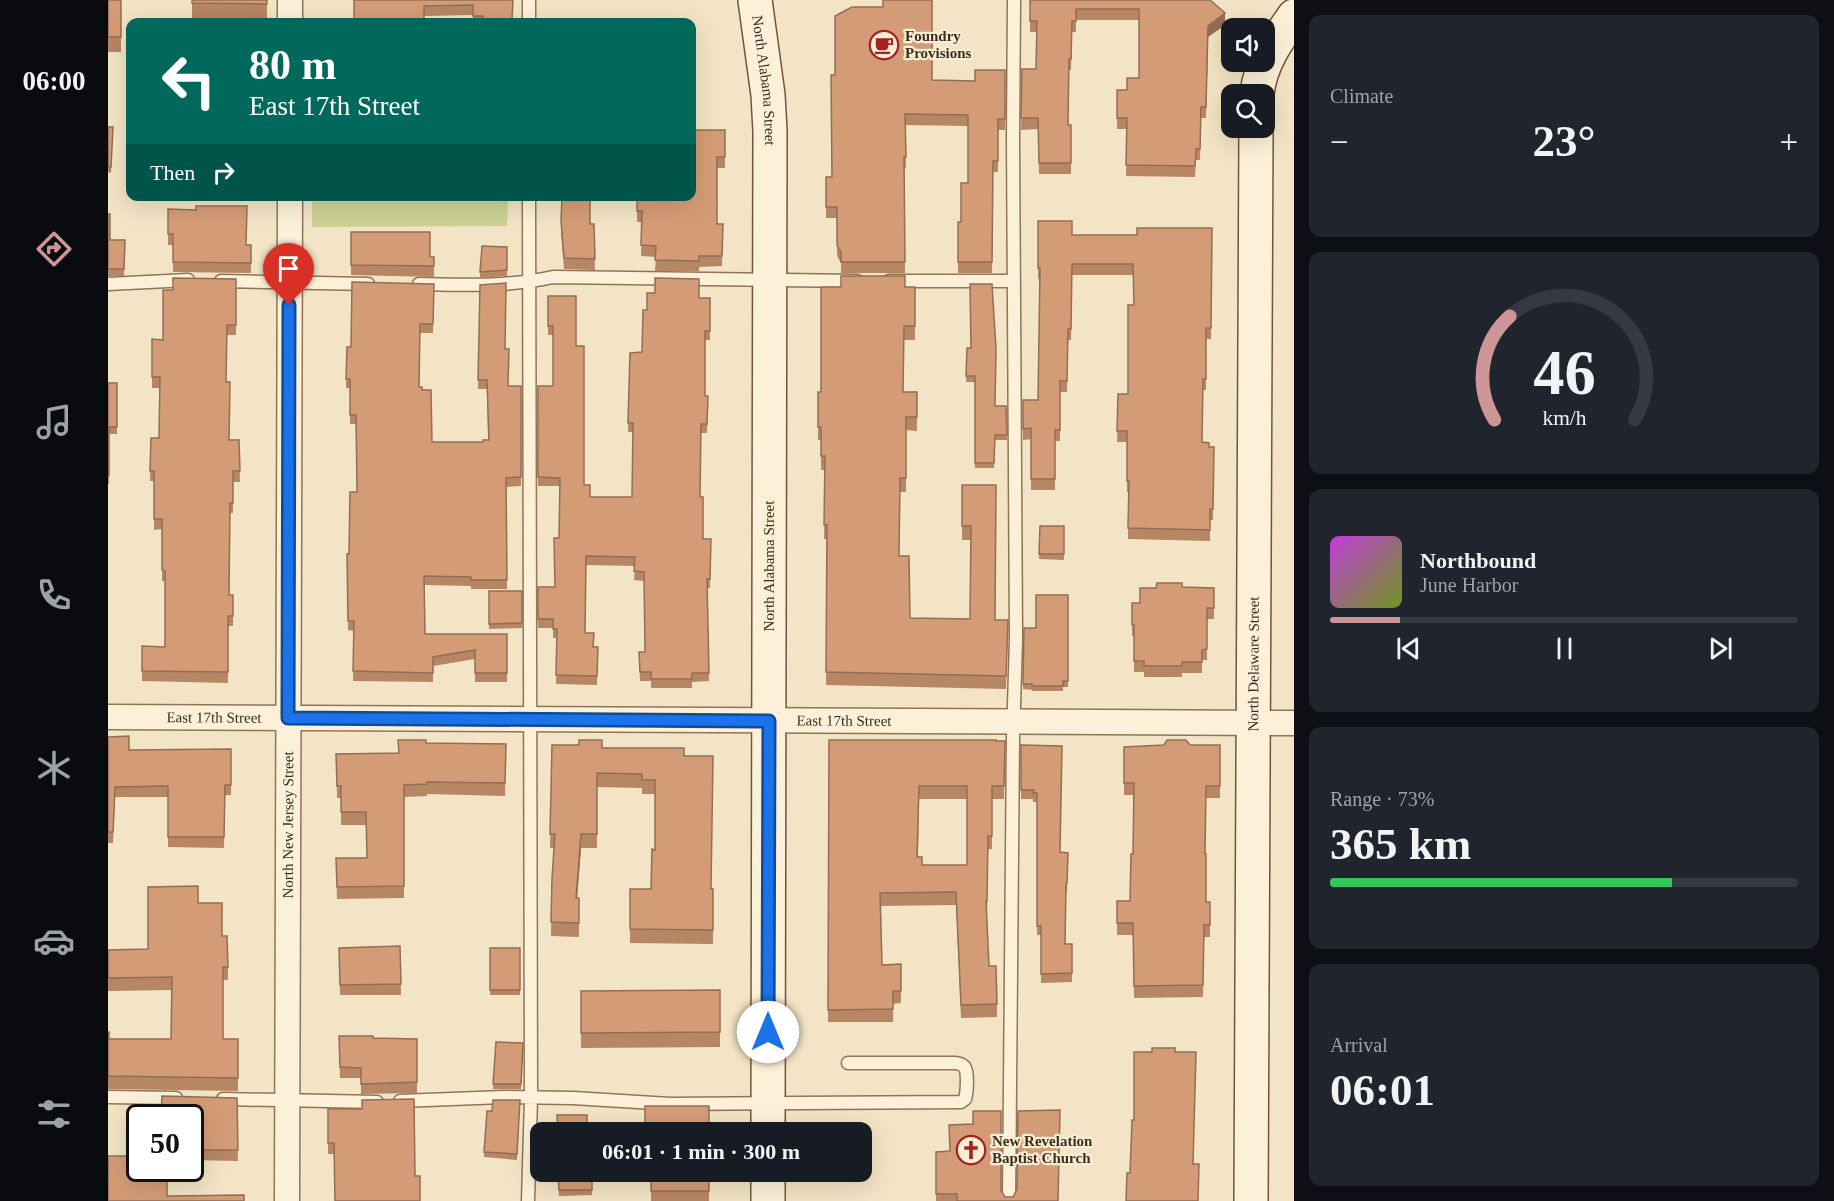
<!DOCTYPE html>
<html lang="en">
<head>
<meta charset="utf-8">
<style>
	:root { --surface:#171b24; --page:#20242c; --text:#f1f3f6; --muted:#9ea1a6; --line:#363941; --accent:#ce9598 }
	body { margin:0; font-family:"Times New Roman",serif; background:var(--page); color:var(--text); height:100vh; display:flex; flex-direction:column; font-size:22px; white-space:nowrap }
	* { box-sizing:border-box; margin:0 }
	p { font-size:20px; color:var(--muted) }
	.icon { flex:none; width:33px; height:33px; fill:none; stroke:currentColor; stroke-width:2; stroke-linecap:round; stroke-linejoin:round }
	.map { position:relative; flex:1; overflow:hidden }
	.drawer { display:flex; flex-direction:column; gap:15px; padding:15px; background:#0d0f14; width:540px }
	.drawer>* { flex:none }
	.top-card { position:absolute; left:18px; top:18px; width:570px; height:183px; border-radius:12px; box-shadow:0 6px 24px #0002; background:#00695c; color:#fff; overflow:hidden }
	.controls { position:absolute; left:1113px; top:18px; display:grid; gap:12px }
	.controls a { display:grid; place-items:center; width:54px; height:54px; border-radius:12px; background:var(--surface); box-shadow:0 6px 24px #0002; font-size:30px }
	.speed { position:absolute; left:18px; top:1104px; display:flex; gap:12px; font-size:30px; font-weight:700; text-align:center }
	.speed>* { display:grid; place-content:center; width:78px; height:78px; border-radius:50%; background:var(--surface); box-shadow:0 6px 24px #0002; line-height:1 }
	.speed .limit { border:3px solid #111; border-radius:9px; background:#fff; color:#111 }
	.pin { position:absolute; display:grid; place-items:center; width:51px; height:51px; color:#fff; margin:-62px -26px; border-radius:50% 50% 50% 0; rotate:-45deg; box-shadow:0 0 6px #0007 }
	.pin .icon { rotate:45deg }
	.me { position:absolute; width:66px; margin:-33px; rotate:0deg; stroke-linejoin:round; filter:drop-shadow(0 0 4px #0008) }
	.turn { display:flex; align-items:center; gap:21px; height:126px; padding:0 24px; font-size:27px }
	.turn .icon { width:78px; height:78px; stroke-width:2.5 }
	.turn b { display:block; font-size:42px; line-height:51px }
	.then { display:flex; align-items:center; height:57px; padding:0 24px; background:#0003; gap:12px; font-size:22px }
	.big { font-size:45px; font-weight:800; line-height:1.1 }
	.drawer .tile { flex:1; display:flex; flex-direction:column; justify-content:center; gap:9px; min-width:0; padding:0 21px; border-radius:12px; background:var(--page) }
	.drawer .dial { align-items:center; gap:0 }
	.dial svg { height:156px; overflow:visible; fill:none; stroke:var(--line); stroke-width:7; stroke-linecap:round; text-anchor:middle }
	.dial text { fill:var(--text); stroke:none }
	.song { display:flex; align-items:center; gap:18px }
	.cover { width:72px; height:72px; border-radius:9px; background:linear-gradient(135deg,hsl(290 70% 55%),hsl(80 70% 35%)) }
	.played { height:6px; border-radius:3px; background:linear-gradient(90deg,var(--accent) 15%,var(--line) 15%) }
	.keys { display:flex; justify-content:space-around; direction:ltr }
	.heat { display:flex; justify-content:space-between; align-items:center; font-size:33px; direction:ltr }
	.charge { height:9px; border-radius:4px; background:linear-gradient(90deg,#34c759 73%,var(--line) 0) }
	.trip { position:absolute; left:422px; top:1122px; width:342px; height:60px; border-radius:12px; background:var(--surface); box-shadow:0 6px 24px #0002; font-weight:800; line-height:60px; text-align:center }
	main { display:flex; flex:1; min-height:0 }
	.tab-bar { display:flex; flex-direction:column; width:108px; justify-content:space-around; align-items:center; background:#090b0e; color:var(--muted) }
	.tab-bar .icon { width:42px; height:42px }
	.tab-bar .active { color:var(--accent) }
	.tab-bar b { font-size:27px; color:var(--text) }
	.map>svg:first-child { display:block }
	.green { fill:#ccd296 }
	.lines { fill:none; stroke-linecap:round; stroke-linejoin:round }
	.service-casing { stroke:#8f7558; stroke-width:15 }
	.minor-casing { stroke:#8f7558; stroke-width:27 }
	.secondary-casing { stroke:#71553b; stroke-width:36 }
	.service { stroke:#fcf1d8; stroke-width:12 }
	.minor { stroke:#fcf1d8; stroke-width:24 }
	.secondary { stroke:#fcf1d8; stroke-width:33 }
	.wall { fill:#b68665; fill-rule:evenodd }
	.shaded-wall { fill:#946d53 }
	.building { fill:#d49c76; stroke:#946d53; stroke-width:1.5; fill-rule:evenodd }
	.route-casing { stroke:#114b97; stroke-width:15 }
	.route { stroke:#1a73e8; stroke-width:10 }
	.labels { text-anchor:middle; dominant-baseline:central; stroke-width:4.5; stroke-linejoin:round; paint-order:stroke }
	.poi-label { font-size:15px; font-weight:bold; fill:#3e2d1d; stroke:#f9eed4; text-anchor:start }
	.street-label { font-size:15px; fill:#3e2d1d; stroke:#f9eed4 }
</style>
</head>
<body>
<main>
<nav class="tab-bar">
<b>06:00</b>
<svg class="icon active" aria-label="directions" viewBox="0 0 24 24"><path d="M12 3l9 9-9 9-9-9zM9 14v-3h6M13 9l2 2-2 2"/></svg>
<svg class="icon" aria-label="music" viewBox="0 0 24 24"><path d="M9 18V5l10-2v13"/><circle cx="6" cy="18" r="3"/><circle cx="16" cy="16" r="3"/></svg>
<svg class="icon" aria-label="phone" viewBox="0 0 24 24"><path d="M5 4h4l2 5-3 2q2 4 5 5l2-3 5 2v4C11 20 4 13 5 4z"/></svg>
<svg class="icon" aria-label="climate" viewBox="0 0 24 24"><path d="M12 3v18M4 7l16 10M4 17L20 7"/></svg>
<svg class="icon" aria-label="car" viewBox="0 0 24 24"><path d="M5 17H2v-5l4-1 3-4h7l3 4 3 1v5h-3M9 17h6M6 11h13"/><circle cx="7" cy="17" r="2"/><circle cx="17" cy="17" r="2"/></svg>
<svg class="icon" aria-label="filters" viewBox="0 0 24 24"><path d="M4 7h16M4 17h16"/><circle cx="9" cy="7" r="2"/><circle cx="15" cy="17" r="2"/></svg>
</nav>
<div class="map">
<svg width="1186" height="1201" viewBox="0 0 1186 1201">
	<rect width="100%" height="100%" fill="#f2e4c4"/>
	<path class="green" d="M204,197H400L399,226L204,227Z"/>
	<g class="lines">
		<g class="service-casing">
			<path id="service" d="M421,0V22
				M113,281L260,284
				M781,281H906
				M0,284L80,280
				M311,284C356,285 401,287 445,277L749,281
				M0,1097L68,1098
				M115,1099L269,1102
				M292,1101L395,1097L465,1098L562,1104L853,1102L857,1099C859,1093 860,1073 857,1068C855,1064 852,1064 848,1063H740
				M420,1201L423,1098L421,196
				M901,1201L905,738L908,639L905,137L906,0"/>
		</g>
		<g class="minor-casing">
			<g id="minor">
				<path d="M182,22V0"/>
				<path id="s1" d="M0,717L1186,723"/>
				<path id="s2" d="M179,1201L182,196"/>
			</g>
		</g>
		<g class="secondary-casing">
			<g id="secondary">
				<path id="s3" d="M647,0L660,95L662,131L660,1132"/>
				<path d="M1149,94C1152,64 1169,40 1186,16"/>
				<path d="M660,1201V1172"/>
				<path id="s4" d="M1143,1201L1148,128"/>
			</g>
		</g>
		<use href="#service" class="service"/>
		<use href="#minor" class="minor"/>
		<use href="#secondary" class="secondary"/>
	</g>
	<path class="wall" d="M0,0H13V52H0Z
		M84,0L159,4V22H84Z
		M246,0H405L404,21L413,22H365V15L316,16Z
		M922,0L1104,2L1117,25L1100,37L1098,118H1093L1092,160H1088L1087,177L1018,176L1019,129H1009V90H1019L1031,78V20H968V32H964L963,70H961L960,125H963V174H931L930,129L913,130L914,69H928L929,32H922Z
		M897,70V130H890V172H885L884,273H850V222H853L860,183V126L797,125L798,168H796L797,273H733V263L729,256V218H718V177H724L824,80L867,81Z
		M0,127H5L3,173L0,172Z
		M617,130V168H609V224H615L614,266L591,267V271H547L548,257L533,256L534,222H529V196Z
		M454,196L482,224H486L487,270L456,269L453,232Z
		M60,209L138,245H143V273L65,272V245H60Z
		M0,214L2,240H17L16,276H0Z
		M930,221L964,235H1029L1104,228L1103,339H1098V390H1095L1094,442L1101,447H1106L1105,520H1102V541L1020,539V492H1019V442H1009L1010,394H1020L1026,305L1025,275H964L963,340H960L959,392H952V441H947V490H923V439L915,440V400H930L932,279H930Z
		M243,232L322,257H326V277L243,275Z
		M399,247V276L372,278V272Z
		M128,279V335H119L118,382L121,440H131L132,482H125V513H122L121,595H125V626H120V683L34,681V646L57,647V581H54V529L46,530V481H42L43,438H51L52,388H44V339L55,340L65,290Z
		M326,284L325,333H312L311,387L324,442H375L380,440L379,389H370L372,285L398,349L400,386H413V486L398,487L399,589H363V586L316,585L317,634H399V682H367V659L325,666V682L245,681L246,631L240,630L239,554H241L249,492L248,424H242V388H238V379L243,347Z
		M797,287H807V340H796L795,392H809V431L798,430V492H792L791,556L802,618L862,619L863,540H854V485L887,620H900L898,689L718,685L719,539H716L717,470H713V440H710V392H713Z
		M440,296L468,346L476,485L482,497H524L525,432H520L522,353L534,352L539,310L591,298H602V340H597V396H600L599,433H593L592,497L595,539H603L602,588H599L601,681L584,682V688H543V681H532L531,652H537L536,581L526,580L527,566L478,565L477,633L486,647H490L489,685L448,684L449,638H445V628H430V587H447L451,538L452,486H430V386H445V335H440Z
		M859,348L887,406H898L899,440H887L886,468H867V382H858Z
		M0,383H9V434H1V484H0Z
		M932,526H956V560L931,559Z
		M1074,587L1106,588V619H1099V660H1094V673H1074V677H1036V672H1026V636H1024V603H1032Z
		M381,591H414V628L381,629Z
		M960,595V687H955V691H924V690L915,689L916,628H928Z
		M0,737L21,750L123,749V795H117L116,848L60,847V797H7L5,843H0Z
		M721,740L897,741L896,799H884V849H880L879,914H878L881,966L889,1004V1017L853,1018L848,905L773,906L774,965L793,964V1003L785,1004V1022H720ZM811,799H859V865H814L810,857Z
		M318,743L398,744L397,796L319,794V796L296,797V898L229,899L228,858H259L258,825H233V798H229L228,754L291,753Z
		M444,745L494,748L576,756L603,889H605V944L522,943V889H543L547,850V794H534V788L489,787V848H473L469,898H471V937L443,936L444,878L446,848H442Z
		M913,745L952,852L960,853L959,892H958L957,944H964V982L933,983V935H929V802H925V799H913Z
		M1082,745H1112V798H1098L1097,854L1098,902H1102V937H1096L1095,997L1026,998L1025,935H1009V901H1022L1025,854L1026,795H1016V747Z
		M90,903L114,936L120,967V980H115V1039H130V1091L0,1089V1032L1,1039H63L64,990L0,991V950L40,949Z
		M292,946L293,995H232L231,948Z
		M382,948H412V995H382Z
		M612,990V1047L473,1048V991Z
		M231,1036L265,1038L309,1039V1093L253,1094V1078H232Z
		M388,1042L415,1043L413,1089H385Z
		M129,1098L130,1161L82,1160V1118Z
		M412,1100L409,1160L376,1157V1152L384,1111Z
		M220,1109L307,1176L312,1201L226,1154H220Z
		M828,1152L893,1190L897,1197L950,1201H828Z
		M450,1172H484V1195L451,1196Z
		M543,1172H601V1201H543Z"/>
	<path class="shaded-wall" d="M1117,13V25L1100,37L1098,118L1100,26Z
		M473,834V848L468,912V898Z"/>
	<path class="building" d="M0,0H13V37H0Z
		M84,0H159V4L84,3Z
		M246,0H405L404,21H413V22H375V16H365V5L316,6V22H246Z
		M775,0H824V80L867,81V70H897V119H890V161H885L884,262H850V222H853V183H860V115L797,114L798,157H796L797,262H733V252L729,245V207H718V177H724L723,75H727V16L744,7H775Z
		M922,0H1102L1117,13L1100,26L1098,107H1093L1092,149H1088L1087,166L1018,165L1019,118H1009V90H1019V78H1031V9H968V21H964L963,59H961L960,125H963V163H931L930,118H913L914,69H928L929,21H922Z
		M0,127H5L3,167H0Z
		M584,130H617V157H609V224H615L614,256H591V261L547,260L548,246L533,245L534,211H529V196H584Z
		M454,196H482V224H486L487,259L456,258L453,221Z
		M88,206H139L138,245H143V263L65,262V234H60V209L88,210Z
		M0,214H2V240H17L16,269H0Z
		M930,221H964V235H1029V228H1104L1103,328H1098V379H1095L1094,442L1101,443V447H1106L1105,509H1102V530L1020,528L1021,481H1019V431H1009L1010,394H1020V305H1026L1025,264H964L963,329H960L959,381H952V430H947V479H923V428L915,429V400H930L932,268H930Z
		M243,232H322V257H326V266L243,265Z
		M374,246L399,247V270L372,272Z
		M733,276H797V287H807V326H796L795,392H809V417H798V478H792L791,556H801L802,618L862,619L863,526H854V485H888L887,620H900L898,676L718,672L719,525H716L717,456H713V427H710V392H713V287H733Z
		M65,278L128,279V325H119L118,382H122L121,440H131L132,471H125V503H122L121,595H125V616H120V672L34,671V646L57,647V571L54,570V519H46V471H42L43,438H51L52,377H44V339L55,340V290H65Z
		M547,278L591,279V298H602V331H597V396H600L599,424H593L592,497H595V539H603L602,579H599L601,673H584V679H543V672H532L531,652H537L536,572L526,571L527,557L478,556L477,633H486L485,647H490L489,676L448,675L449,629H445V619H430V587H447L446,538H451L452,478L430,477V386H445V326H440V296H468V346H476V485H482V497H524L525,423H520L522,353L534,352L535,310H539V293H547Z
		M244,282L326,284L325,324H312L311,387H314V390H323L324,442H375V440H381L379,380H370L372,285L398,283L397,349H401L400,386H413V477L398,478L399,580H363V577L316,576L317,634H399V673H367V650L325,657V673L245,671L246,621H240L239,554H241L242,492H249L248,415H242V379H238L239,347H243Z
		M862,284H884L888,349L887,406H898L899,435H887L886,463H867V376H858L859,348H863Z
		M0,383H9V427H1V476H0Z
		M932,526H956V554H931Z
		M1049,583H1074V587L1106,588V608H1099V649L1094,650V662H1074V666H1036V661H1026V625H1024V603H1032V588H1048Z
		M381,591H414V623L381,624Z
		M928,595H960V681H955V686H924V684H915L916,628H928Z
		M21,736V750L123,749V785H117L116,837H60V786L7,787L5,832H0V737Z
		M290,740H318V743L398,744L397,783L319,782V784L296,785V886L229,887L228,858H259L258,812H233V786H229L228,754L291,753Z
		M471,740H494V748H576V756H605L603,889H605V930L522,929V889H543L544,849L547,850V780H534V774L489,773V834H473L468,898H471V923L443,922L444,878L447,834H442L444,745H471Z
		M721,740H888V741H897L896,786H884V836H880L879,901H878L881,966H888L889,1004L853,1005L848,892L772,893L774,965L793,964V991H785V1009L720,1010ZM811,786H859V865H814V857H809Z
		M1059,740H1078L1082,745H1112V786H1098L1097,854H1098V902H1102V925H1096L1095,985L1026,986L1025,923H1009V901H1022L1023,854H1025L1026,783H1016V747L1056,745Z
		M913,745L954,746L952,852L960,853L959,883H958L957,944H964V973L933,974V926H929V793H925L926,790H913Z
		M90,886V903H114V936H119L120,967H115V1039H130V1078L0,1076V1032H1V1039H63L64,977L0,978V950L40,949V887Z
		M292,946L293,984L232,985L231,948Z
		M382,948H412V990H382Z
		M612,990V1032L473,1033V991Z
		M231,1036H265V1038L309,1039V1082L253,1084V1068L232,1067Z
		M388,1042L415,1043L413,1084H385Z
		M1044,1048H1067V1052H1088L1085,1164H1091L1090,1201H1018L1019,1173H1022L1024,1120H1026V1052H1044Z
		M54,1096L129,1098L130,1150H82V1118H53Z
		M306,1099L307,1176H312V1201H227L226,1143H220V1109H254V1100Z
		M385,1100H412L409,1154L376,1152L379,1111H384Z
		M537,1106H601V1132H537Z
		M952,1110L950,1201H849V1194H828V1152L842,1151L841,1125L865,1124V1111H893V1190L897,1197H905L909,1189L910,1111Z
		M449,1115H479V1132H450Z
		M0,1156H32V1168H59V1196L136,1195V1201H0Z
		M450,1172H484V1190H451Z
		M543,1172H601V1191H543Z"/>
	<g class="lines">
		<g class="route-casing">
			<path id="route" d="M181,305L180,718L661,721L660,1032"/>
		</g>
		<use href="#route" class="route"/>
	</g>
	<defs>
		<g id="cafe-ring" transform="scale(1.5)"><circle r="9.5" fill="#f9eed4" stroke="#a42224" stroke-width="1.5"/><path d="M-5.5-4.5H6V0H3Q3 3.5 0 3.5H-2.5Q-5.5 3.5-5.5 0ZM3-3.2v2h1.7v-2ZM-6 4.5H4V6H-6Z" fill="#a42224"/></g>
		<g id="church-ring" transform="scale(1.5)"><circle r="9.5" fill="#f9eed4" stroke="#a42224" stroke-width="1.5"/><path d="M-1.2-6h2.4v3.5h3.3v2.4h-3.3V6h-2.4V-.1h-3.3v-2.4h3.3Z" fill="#a42224"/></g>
	</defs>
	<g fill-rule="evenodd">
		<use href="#cafe-ring" x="776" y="45"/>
		<use href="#church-ring" x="863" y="1150"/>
	</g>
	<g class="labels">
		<g class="poi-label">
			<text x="797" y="36">Foundry<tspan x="797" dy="17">Provisions</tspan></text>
			<text x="884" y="1141">New Revelation<tspan x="884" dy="17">Baptist Church</tspan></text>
		</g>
		<g class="street-label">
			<text stroke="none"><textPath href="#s3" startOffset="81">North Alabama Street</textPath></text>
			<text transform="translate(661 566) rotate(-90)">North Alabama Street</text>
			<text stroke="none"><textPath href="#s4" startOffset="537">North Delaware Street</textPath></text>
			<text stroke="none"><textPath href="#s1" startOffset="106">East 17th Street</textPath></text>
			<text stroke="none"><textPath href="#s1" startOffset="736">East 17th Street</textPath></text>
			<text stroke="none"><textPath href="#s2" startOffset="376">North New Jersey Street</textPath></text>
		</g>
	</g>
</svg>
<div class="controls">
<a><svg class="icon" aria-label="sound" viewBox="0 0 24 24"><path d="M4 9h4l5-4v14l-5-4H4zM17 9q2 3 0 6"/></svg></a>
<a><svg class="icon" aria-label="search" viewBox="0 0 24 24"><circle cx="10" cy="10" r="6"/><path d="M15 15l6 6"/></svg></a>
</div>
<div class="speed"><div class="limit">50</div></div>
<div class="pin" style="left:181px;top:305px;background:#d93025"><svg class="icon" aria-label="arrive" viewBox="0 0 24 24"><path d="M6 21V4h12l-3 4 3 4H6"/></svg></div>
<svg class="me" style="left:660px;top:1032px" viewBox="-20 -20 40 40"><circle r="19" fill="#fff"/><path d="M0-13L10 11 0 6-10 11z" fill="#1a73e8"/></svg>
<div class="trip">06:01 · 1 min · 300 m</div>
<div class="top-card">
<div class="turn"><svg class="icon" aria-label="left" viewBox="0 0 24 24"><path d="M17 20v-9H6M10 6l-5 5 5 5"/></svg><div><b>80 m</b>East 17th Street</div></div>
<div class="then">Then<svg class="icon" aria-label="right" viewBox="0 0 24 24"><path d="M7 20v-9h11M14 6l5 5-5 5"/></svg></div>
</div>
</div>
<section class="drawer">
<div class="tile"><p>Climate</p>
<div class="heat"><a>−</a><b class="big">23°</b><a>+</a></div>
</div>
<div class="tile dial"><svg viewBox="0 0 100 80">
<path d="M14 69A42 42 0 1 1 86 69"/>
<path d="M14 69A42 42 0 0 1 22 16" stroke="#ce9598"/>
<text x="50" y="56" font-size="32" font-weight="700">46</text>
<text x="50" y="72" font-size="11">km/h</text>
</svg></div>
<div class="tile">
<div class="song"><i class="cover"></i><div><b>Northbound</b><p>June Harbor</p></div></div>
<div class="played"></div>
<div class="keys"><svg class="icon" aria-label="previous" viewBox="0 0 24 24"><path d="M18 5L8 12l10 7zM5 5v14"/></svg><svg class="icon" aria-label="pause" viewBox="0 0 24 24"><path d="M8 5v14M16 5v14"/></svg><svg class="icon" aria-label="next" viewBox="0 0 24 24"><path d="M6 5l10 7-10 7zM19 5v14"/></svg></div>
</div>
<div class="tile"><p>Range · 73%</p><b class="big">365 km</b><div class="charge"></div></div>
<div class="tile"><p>Arrival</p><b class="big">06:01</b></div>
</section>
</main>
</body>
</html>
